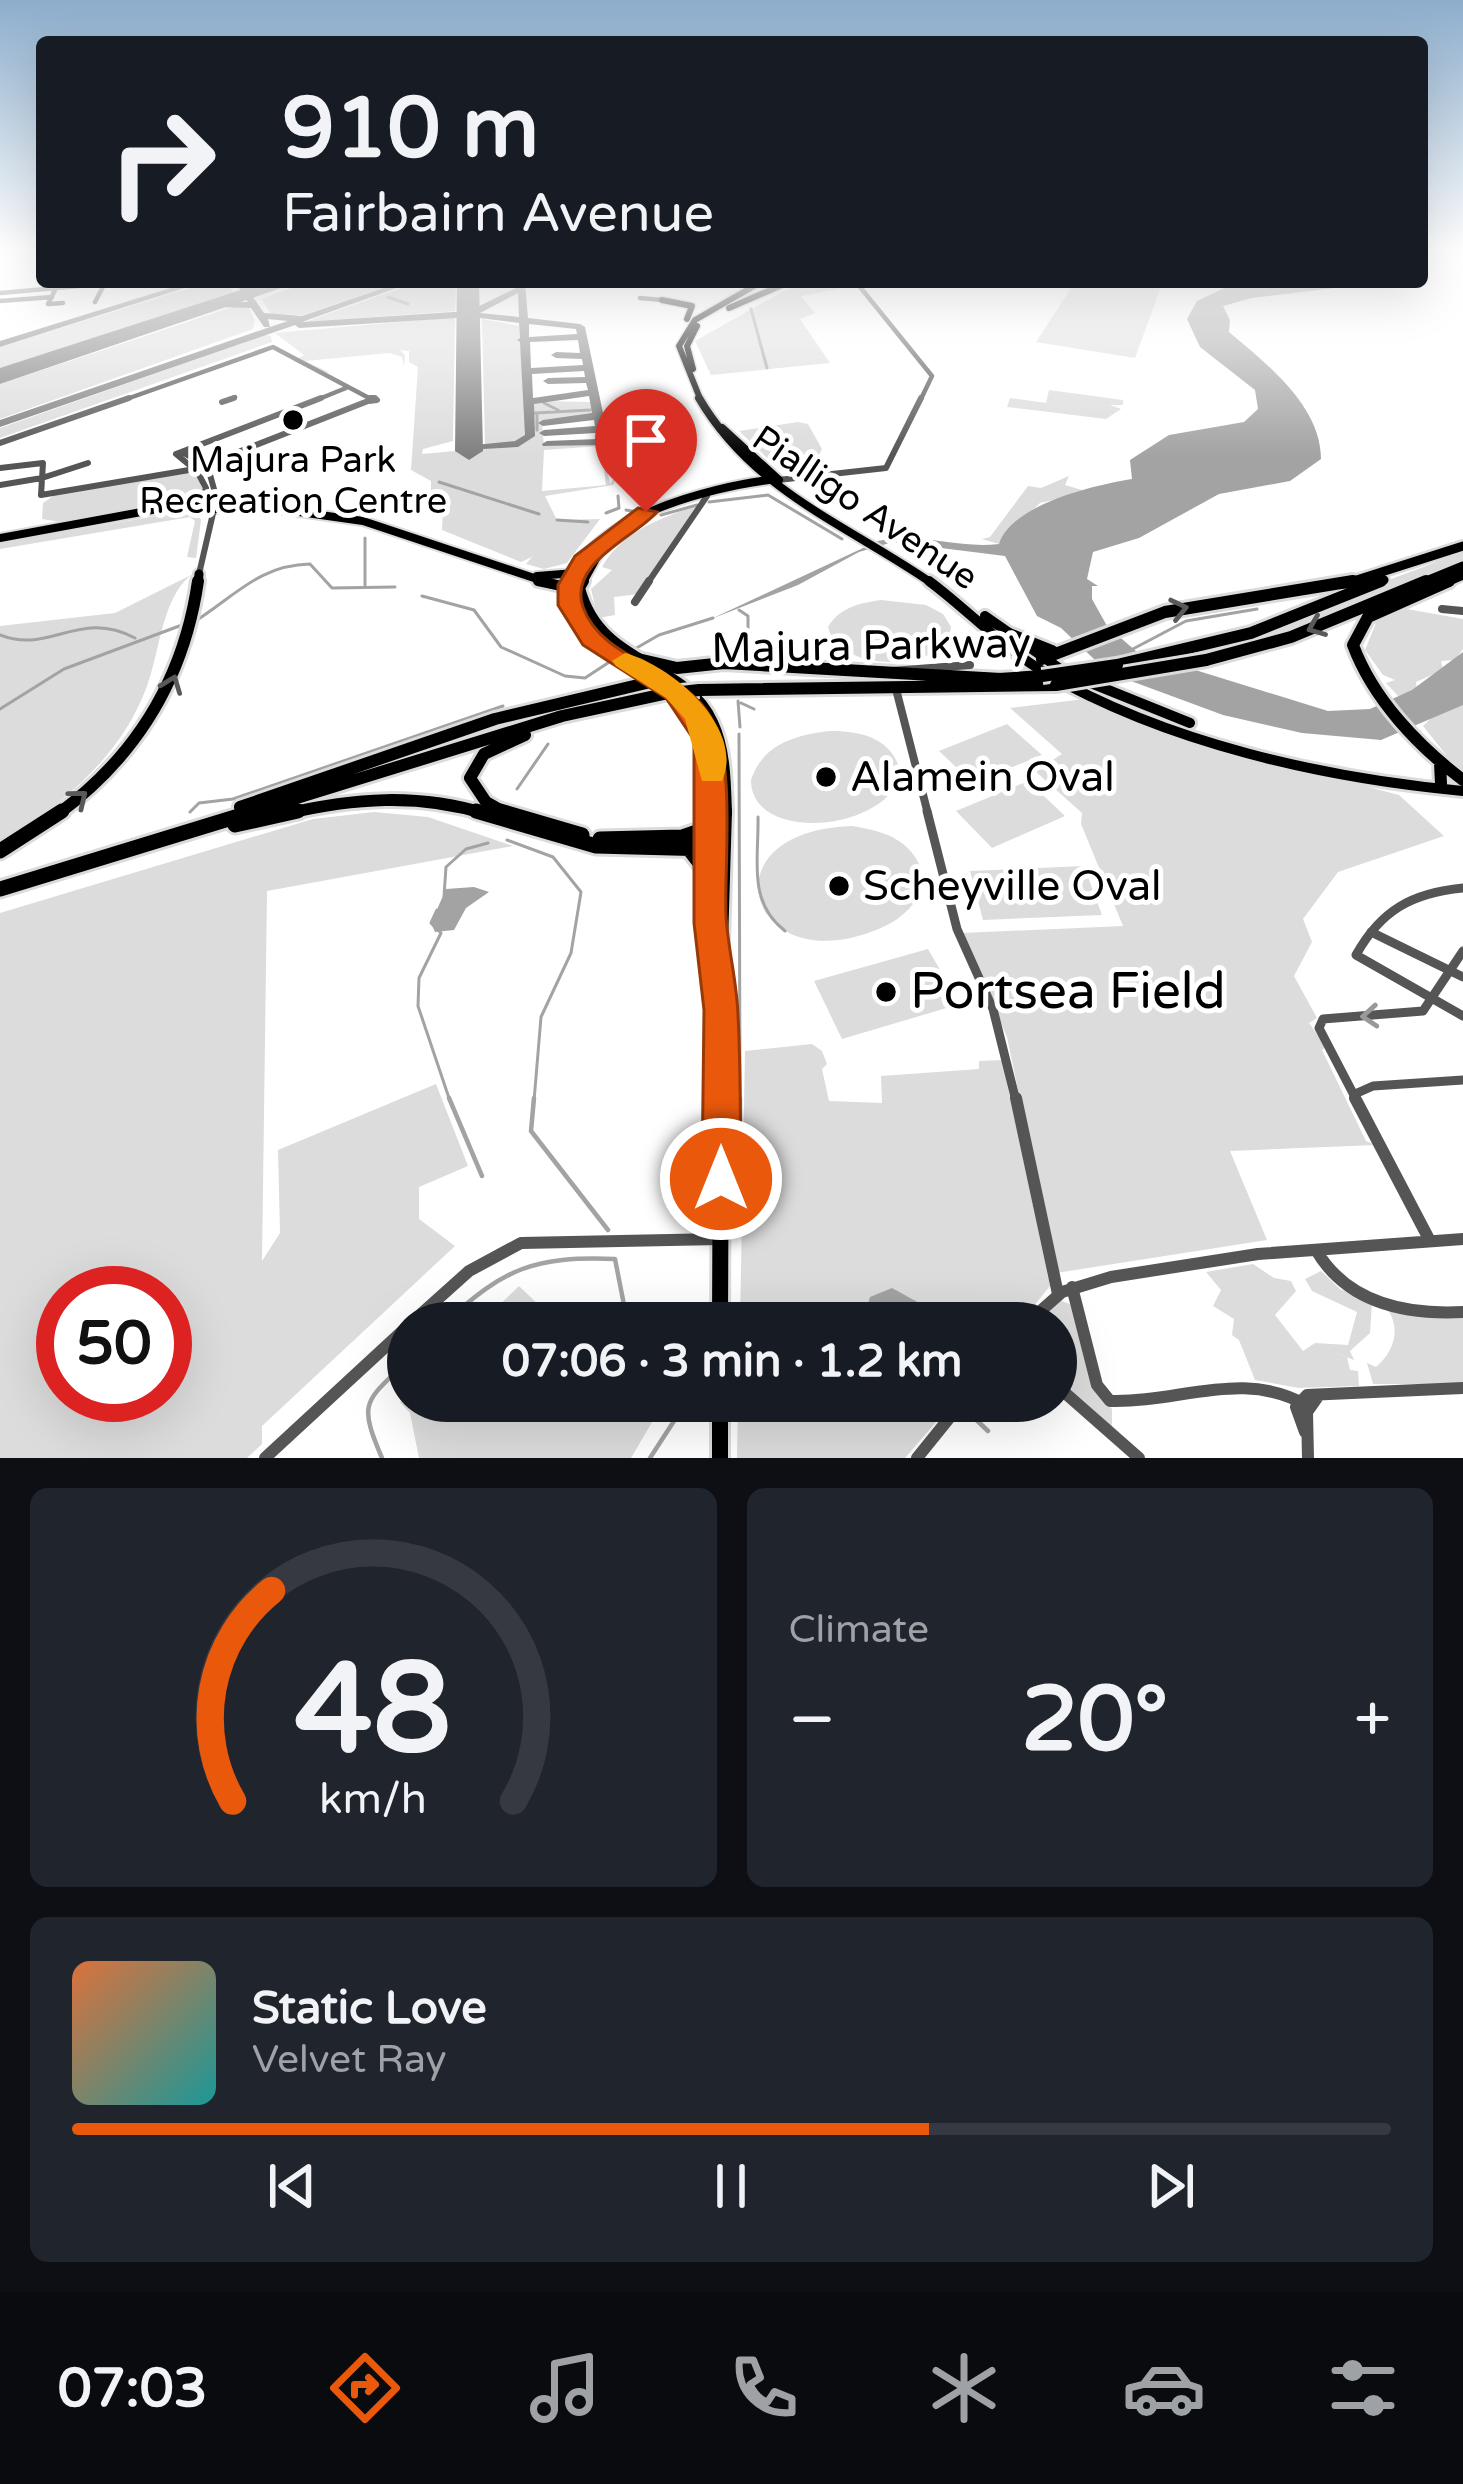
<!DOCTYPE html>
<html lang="en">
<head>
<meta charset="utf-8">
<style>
	:root { --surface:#171b24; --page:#20242c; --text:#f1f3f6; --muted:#9ea1a6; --line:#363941; --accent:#ea580c }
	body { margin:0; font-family:"Varela Round",sans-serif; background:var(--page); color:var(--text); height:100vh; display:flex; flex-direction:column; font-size:45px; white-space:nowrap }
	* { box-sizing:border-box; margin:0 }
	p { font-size:39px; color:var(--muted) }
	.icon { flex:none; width:66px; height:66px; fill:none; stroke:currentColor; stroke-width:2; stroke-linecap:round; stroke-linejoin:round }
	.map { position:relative; height:1458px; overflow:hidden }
	.drawer { display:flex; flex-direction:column; gap:30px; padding:30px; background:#0d0f14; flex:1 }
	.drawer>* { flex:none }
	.hud { position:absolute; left:36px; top:36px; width:1392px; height:252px; border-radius:12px; box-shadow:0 12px 48px #0002; background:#171b24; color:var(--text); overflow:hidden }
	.speed { position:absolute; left:36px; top:1266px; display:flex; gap:24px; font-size:60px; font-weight:700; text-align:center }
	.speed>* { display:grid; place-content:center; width:156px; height:156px; border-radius:50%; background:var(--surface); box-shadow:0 12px 48px #0002; line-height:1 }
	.speed .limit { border:18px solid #d22; background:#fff; color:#111 }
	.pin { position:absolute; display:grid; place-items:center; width:102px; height:102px; color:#fff; margin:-123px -51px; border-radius:50% 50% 50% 0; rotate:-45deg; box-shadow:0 0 12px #0007 }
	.pin .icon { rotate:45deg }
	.me { position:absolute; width:132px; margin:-66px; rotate:0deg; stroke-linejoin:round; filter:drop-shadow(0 0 9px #0008) }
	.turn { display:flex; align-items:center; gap:42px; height:252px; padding:0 48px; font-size:54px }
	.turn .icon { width:156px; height:156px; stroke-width:2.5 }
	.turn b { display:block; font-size:84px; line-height:102px }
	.big { font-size:90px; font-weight:700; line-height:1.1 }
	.drawer .card { flex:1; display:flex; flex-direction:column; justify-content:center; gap:18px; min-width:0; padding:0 42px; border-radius:18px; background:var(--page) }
	.drawer .dial { align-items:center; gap:0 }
	.dial svg { height:312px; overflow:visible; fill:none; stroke:var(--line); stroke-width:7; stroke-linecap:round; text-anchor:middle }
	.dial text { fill:var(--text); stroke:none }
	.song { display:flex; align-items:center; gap:36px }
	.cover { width:144px; height:144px; border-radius:18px; background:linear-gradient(135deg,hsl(20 70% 55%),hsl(180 70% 35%)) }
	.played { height:12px; border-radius:6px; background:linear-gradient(90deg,var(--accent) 65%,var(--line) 65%) }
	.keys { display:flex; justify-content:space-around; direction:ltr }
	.heat { display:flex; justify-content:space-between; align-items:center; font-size:66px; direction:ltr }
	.drawer .tiles { flex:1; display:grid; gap:30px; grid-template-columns:1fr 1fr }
	.card:last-child { grid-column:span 2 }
	.trip { position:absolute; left:387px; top:1302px; width:690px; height:120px; border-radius:60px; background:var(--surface); box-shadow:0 12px 48px #0002; font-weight:700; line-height:120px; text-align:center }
	.menu { display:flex; height:192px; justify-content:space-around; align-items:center; background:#090b0e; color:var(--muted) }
	.menu .icon { width:84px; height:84px }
	.menu .on { color:var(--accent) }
	.menu b { font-size:54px; color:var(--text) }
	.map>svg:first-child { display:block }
	.green { fill:#dcdcdc; fill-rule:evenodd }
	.water { fill:#a3a3a3 }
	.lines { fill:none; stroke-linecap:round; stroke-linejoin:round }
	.stream-far1 { stroke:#a3a3a3; stroke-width:3 }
	.stream { stroke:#a3a3a3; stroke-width:4.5 }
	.taxiway { fill:#808080; fill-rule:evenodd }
	.runway { fill:#808080; fill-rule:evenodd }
	.major-far4-casing { stroke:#dbdbdb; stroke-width:9 }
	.major-far3-casing { stroke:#dbdbdb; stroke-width:12 }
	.major-far2-casing { stroke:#dbdbdb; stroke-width:16 }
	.major-far1-casing { stroke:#dbdbdb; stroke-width:18 }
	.major-casing { stroke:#dbdbdb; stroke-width:22 }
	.highway-far2-casing { stroke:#dbdbdb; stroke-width:14 }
	.highway-far1-casing { stroke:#dbdbdb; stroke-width:18 }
	.highway-casing { stroke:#dbdbdb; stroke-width:21 }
	.minor-far4 { stroke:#555; stroke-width:4.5 }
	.minor-far3 { stroke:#555; stroke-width:6 }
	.minor-far2 { stroke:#555; stroke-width:8 }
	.minor-far1 { stroke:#555; stroke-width:9 }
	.minor { stroke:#555; stroke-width:12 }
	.major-far4 { stroke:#000; stroke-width:6 }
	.major-far3 { stroke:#000; stroke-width:8 }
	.major-far2 { stroke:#000; stroke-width:10 }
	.major-far1 { stroke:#000; stroke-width:12 }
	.major { stroke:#000; stroke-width:16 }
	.highway-far2 { stroke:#000; stroke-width:9 }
	.highway-far1 { stroke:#000; stroke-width:12 }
	.highway { stroke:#000; stroke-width:15 }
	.highway-bridge-casing { stroke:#dbdbdb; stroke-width:18; stroke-linecap:butt }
	.highway-bridge { stroke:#000; stroke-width:12 }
	.oneway { stroke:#595959 }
	.oneway2 { stroke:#999 }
	.route { fill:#ea580c; stroke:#983908; stroke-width:3 }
	.slow { fill:#f59e0b }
	.poi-dot { fill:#000; stroke:#fff; stroke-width:4.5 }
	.labels { text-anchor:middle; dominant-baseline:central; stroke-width:10; stroke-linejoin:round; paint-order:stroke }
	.far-poi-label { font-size:36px; fill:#000; stroke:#fff }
	.far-street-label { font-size:36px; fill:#000; stroke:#fff }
	.street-label { font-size:42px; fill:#000; stroke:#fff }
	.poi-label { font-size:42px; fill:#000; stroke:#fff; text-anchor:start }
	.near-poi-label { font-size:51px; fill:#000; stroke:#fff; text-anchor:start }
</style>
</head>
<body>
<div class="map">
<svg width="1463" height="1458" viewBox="0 0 1463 1458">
	<rect width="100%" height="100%" fill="#fff"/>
	<path class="green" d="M209,282H228L233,292L0,369V347Z
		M308,282H399L303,315L271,314L261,299Z
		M419,282H456L455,311L305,322Z
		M800,282L854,286L801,296L815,313L800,319L830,363L711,375L695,341Z
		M1075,282L1161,287L1135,358L1036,342Z
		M236,306L248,307L255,320L253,329L0,419V384Z
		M455,317L453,441L423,449L422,454L520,445L532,437V401L592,402L595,415L542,422L544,446L602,444L610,484L618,474L613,485L545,496L557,520L600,519L567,563L544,569L526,564L532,557L521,562L442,530L443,509L431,501V481L411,470L418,367L409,362V351L400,350L405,355L404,366L402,357L390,353L305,361L329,372L322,374L293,361L304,355L275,333ZM601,446L606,485L542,491L544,450Z
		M482,319L519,326L529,433L520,442L485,445Z
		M265,335L271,336L272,342L0,438V428Z
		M1049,390L1123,400V405H1110L1121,409L1106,419L1007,407L1010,398L1046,403Z
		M798,422L808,424L822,449L819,455L807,457L812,459L781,471L739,431Z
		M187,473L196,475L203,489L197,499L66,523L42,519L43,503L56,494Z
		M1069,476L1065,485L1089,492L1040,503L999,544L982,539L990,537L1028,486L1041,488Z
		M692,507H698L638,594L614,597L615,615L598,618L591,589L612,570L602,567C622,532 657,520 692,507Z
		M179,512L196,513L201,520L196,558L187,557L195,521L190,517L0,549V543Z
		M1463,552V563L1302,628L1205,658L1194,653Z
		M191,575C162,598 160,651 147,686C122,755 63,806 0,840V626L115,613Z
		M881,600L926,605L943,614L951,627L948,643C920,670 840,671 828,627C840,607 860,603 881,600Z
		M1401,608L1463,619V649L1455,660L1441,661L1443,670L1416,682L1417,691L1398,696L1386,683L1395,680L1383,675L1365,650L1376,623Z
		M1463,687V776L1423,726Z
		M1085,699L1200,743L1399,795L1444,836L1338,872L1303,919L1312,942L1294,976L1317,1018L1309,1023L1326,1047L1322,1050L1366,1141L1376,1145L1230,1151L1267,1240L1056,1273L1007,1037L962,933L1123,926L1081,824L1082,813L1035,771L1062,754L1010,708Z
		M1007,724L1042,755L973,783L939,751Z
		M830,731C862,731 893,738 901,774C886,832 751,844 751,780C763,744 795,735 830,731Z
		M1028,781L1065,816L992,848L956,811Z
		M374,812L428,817L513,846L267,891L262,1261L280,1233L278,1150L436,1084L468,1166L419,1187V1219L455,1246L262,1426V1444L247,1458H0V913L313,819ZM63,1293H165V1395H63Z
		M852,826C885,831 915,841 923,876C922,899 906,916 885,926C751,989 698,831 852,826Z
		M1084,866L1102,915L983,920L970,871Z
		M928,949L960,1004L842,1039L814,981Z
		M812,1044L822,1051L827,1064L822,1069L829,1101L882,1103L881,1076L979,1069V1061L1002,1060L1050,1286L1020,1323H740L745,1051Z
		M1253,1264L1274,1278L1291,1281L1296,1291L1275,1315L1303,1351L1315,1343L1348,1345L1357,1312L1312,1291L1305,1279L1321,1271L1340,1289L1372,1303L1370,1333L1350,1351L1354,1360L1331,1351L1347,1357L1350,1370L1358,1371L1359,1386L1299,1388L1255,1380L1239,1340L1232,1335L1234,1319L1213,1306L1221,1290L1206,1272Z
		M519,1286L545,1311L592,1315L601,1323H481Z
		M1059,1300L1070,1304L1093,1389L1112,1409V1429L1056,1380V1323H1034Z
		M1387,1309L1463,1318V1384H1373L1367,1363L1376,1367C1395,1351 1401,1327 1387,1309Z
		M408,1395V1401H644L655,1417L631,1458H419L410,1413L400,1402Z
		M738,1401H954L905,1458H737Z"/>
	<path class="water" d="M1237,282H1385L1252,298L1223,306L1230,320L1229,332C1267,364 1321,406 1321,459L1290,481L1219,494L1139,538L1093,552L1087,579L1098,586H1092V599L1107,626L1137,652L1328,711L1370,709L1412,690L1463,652V705L1381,740L1302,733L1223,715L1131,681L1094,659L1061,628L1037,616L1005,556L893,542L859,552L798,585L711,619L878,541C920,532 957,549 999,544C1012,504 1095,485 1132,479L1130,460L1169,435L1244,422L1258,409L1255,390L1200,347L1187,319L1197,301Z
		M474,887L489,892L466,908L454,930L435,932L431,923L446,889Z
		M892,1288L932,1310L942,1323H871L866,1311L870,1297Z"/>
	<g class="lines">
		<path class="stream-far1" d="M388,297L408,304
			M751,309L767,368
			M544,403L558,410
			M535,413L590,410
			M537,414V430
			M439,482L539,514
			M709,502L768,495L842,539
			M626,510L637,512
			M606,513L619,508L618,496
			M661,515L697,505
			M557,520L588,522
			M365,538V585
			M422,596L474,610L501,647L565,676L585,678L614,659
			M739,610L748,616V633
			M197,620C236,595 260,565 310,564L332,588L395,587
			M0,635C50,655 79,608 135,638
			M747,637L748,655
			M633,650L659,635L713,618
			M1129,651L1186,621L1257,609
			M738,701L740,727
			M741,703L754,709
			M0,709L64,669L182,625
			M739,734L740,1101
			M517,789L548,744
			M190,812L199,803L233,799L503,706
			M758,817C759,860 747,901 785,931
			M507,840L553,857L581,892L571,953L541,1017L534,1101
			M444,896L446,867L466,849L488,843
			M437,910L431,923L441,933L419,978L418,1006L450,1101"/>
		<path class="stream" d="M449,1098L482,1176
			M534,1098L531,1131L608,1230
			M740,1098V1158
			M445,1323C504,1268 534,1256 615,1259L625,1310L635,1323
			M967,1411L988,1431
			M382,1458C357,1400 366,1402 408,1360
			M650,1458L674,1421L673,1401"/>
		<path class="taxiway" d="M190,282H203L0,347V341Z
			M235,282H285L286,284L282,287H246L264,313L302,316L401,282H413L302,322L469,311L518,287L519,283H525L528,318L580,324L585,327L607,432L646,430L651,433L659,432L660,428L664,427L669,430V435L664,438L643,440L638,437L608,439L611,449L605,452L601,451L599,445L543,446L542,444L547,441L597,439L596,433L544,436L539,433L544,430L595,426L594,420L543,426L538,423L543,420L592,413L589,396L534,404L535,436L518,447L465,450V446L515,441L525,435L520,342L517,340L520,338L519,323L472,317L299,328L295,325L0,427V420L270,327H264L251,308L216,307L214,305L219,302H248ZM518,293L519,317L480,313ZM268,319L288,321L270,327ZM529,324L576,329L577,334L529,337ZM578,340L580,353L556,352L551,355L556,358L582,359L583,365L531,368L530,342ZM584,371L585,377L548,378L543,381L548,384L586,383L588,390L533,398L532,374Z"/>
		<path class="runway" d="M265,282H299L0,384V368Z
			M457,282H479L483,451L469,460L455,451Z"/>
		<g class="major-far4-casing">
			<path id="major-far4" d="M662,300L692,306L687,319
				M729,308L789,282
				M693,369L687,346L697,326
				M701,401L679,346L695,320L761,282"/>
		</g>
		<g class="major-far3-casing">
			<path id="major-far3" d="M699,398C754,492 848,525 933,584
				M722,428L779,480
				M206,500H217L220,505L196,509Z
				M215,509L271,508L363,521L552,584
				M0,538L201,501
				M537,576L575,573
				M572,584C585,518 713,487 769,480
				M582,584L598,555"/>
		</g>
		<g class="major-far2-casing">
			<path id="major-far2" d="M538,581L571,588
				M572,581C558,654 675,673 704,729C717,754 714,786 713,814
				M584,581L580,588C601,667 684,659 713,722C726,749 726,784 727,814
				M929,581C968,610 1002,647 1044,672C1167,743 1323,778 1463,791
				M985,616L1066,673L1190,723"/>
		</g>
		<g class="major-far1-casing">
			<path id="major-far1" d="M709,872L713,811
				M709,897L721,1010V1101
				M721,975L726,811"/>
		</g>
		<g class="major-casing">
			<path id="major" d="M720,1323L721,1098
				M720,1401V1458"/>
		</g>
		<g class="highway-far2-casing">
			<path id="highway-far2" d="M198,584L199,574
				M1344,584L1463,546
				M1374,584L1384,580
				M1419,584L1463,566
				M1442,584L1463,575"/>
		</g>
		<g class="highway-far1-casing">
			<path id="highway-far1" d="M1449,581L1368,617L1353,645C1373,699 1418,746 1463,780
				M1004,632L1052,651
				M638,659L677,668L724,663L1001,679
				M1042,659L1165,612L1353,581
				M1206,660L1291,637L1426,581
				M1117,665L1251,633L1381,581
				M999,679L1042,676
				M699,690L1056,685
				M1440,763L1441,784
				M240,807L495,719L659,680
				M58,814C138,755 184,678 198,581
				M245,814L562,716L664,694
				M285,814C353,798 418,793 486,814
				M507,814L486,802L470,778L484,754L525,735"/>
		</g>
		<g class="highway-casing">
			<path id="highway" d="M476,811L596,846L710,849
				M500,811L582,835
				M235,825L298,811
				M600,839L682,837L711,827
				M690,850L703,867L709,902
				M0,851L62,811
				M0,889L255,811"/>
		</g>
		<path class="minor-far4" d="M59,282L48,304L63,303
			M856,282L932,376L920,401
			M0,293L102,284
			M640,298L662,300
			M0,301L52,297
			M95,302L105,283
			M121,401L273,347L369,398
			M226,401L235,397
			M314,401L346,388
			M368,401L377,400L372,401"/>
		<path class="minor-far3" d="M370,398H375L377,400L368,401Z
			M222,402L234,398
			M0,443L129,398
			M190,450L184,453L204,465
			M203,465L210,469L194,471L196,467Z
			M205,465L368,401
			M0,468L43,463L41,495L195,469
			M193,468L176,454L321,398
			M209,471L217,500
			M198,473L206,488L202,501
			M42,478L88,463
			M778,480L886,468L921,398
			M0,485L42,478
			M199,574L214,509
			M647,584L707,496"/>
		<path class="minor-far2" d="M635,602L649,581
			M1442,609L1463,611
			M892,671L970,665
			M897,693L928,814"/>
		<path class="minor-far1" d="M927,811L957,929L993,1009L1016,1101
			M1463,888C1412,893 1381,910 1356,955L1463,1016
			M1371,932L1463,977
			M1355,1094L1373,1086L1463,1080
			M1357,1101L1319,1028L1323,1019L1423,1011L1463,951"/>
		<path class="minor" d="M1016,1098L1058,1294
			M1355,1098L1430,1241
			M1316,1250C1347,1303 1405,1315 1463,1312
			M1072,1287L1097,1385L1110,1401C1180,1403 1243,1368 1308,1406
			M411,1323L469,1271L521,1243L719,1239
			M1027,1323L1062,1292L1111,1277L1258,1254L1463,1239
			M1056,1385L1139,1458
			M1305,1432L1296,1407L1307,1395L1463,1388
			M265,1458L408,1326
			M917,1458L963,1401
			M1308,1458L1307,1412L1319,1395"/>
		<use href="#major-far4" class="major-far4"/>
		<use href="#major-far3" class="major-far3"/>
		<use href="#major-far2" class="major-far2"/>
		<use href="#major-far1" class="major-far1"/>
		<use href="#major" class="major"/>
		<use href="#highway-far2" class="highway-far2"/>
		<use href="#highway-far1" class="highway-far1"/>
		<use href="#highway" class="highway"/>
		<g class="highway-bridge-casing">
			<path id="highway-bridge" d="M1042,676L1117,665
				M1056,685L1206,660
				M664,694L699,690"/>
		</g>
		<use href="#highway-bridge" class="highway-bridge"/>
	</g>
	<defs><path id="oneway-chevron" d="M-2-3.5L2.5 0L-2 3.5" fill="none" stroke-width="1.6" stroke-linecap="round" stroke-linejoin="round" transform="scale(3)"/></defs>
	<g class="oneway">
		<use href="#oneway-chevron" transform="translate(1179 609) rotate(-13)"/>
		<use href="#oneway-chevron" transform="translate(1316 627) rotate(158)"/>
		<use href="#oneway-chevron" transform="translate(172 684) rotate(-69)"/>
		<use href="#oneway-chevron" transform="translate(79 798) rotate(-39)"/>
	</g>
	<use class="oneway2" href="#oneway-chevron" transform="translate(1370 1016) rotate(176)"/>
	<linearGradient id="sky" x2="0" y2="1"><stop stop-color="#8cadcc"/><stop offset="0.55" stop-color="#fff"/><stop offset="1" stop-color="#fff" stop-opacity="0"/></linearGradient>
	<rect width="1463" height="456" fill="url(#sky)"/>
	<path class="route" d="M638,508L657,512C634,538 568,563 583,607C602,662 684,667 711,718C736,763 724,862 726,916C728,949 737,982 738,1015C741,1070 740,1125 741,1179L735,1192L721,1197L707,1192L702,1179L704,1010L694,923V740L666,698L583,645L558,605V585L575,556Z"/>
	<path class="slow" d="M625,653C671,665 746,728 722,781H702L685,719L666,698L616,666L612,661Z"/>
	<g class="poi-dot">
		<circle cx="293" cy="420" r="12"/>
		<circle cx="826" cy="777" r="12"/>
		<circle cx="839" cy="886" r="12"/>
		<circle cx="886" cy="992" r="12"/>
	</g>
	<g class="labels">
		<g class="far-poi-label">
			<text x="293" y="460">Majura Park<tspan x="293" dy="41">Recreation Centre</tspan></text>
		</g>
		<g class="far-street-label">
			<text transform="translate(865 508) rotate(34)">Pialligo Avenue</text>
		</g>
		<g class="street-label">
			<text transform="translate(871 646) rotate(-1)">Majura Parkway</text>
		</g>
		<g class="poi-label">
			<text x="850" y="777">Alamein Oval</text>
			<text x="863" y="886">Scheyville Oval</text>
		</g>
		<g class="near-poi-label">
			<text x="910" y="992">Portsea Field</text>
		</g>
	</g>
</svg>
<div class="speed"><div class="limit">50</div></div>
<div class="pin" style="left:646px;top:512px;background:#d93025"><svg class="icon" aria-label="arrive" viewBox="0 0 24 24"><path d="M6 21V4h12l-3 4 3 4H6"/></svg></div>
<svg class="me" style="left:721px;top:1179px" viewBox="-20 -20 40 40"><circle r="17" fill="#ea580c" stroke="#fff" stroke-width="3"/><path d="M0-11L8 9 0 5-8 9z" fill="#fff"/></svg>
<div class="trip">07:06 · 3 min · 1.2 km</div>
<div class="hud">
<div class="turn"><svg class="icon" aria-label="right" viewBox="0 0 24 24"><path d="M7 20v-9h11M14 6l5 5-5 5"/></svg><div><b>910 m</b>Fairbairn Avenue</div></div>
</div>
</div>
<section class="drawer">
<div class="tiles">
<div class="card dial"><svg viewBox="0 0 100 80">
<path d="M14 69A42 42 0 1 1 86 69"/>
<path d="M14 69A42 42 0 0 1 24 15" stroke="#ea580c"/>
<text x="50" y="56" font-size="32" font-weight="700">48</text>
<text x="50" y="72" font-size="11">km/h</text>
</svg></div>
<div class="card"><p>Climate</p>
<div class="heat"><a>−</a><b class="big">20°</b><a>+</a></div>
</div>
<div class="card">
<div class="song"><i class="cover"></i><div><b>Static Love</b><p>Velvet Ray</p></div></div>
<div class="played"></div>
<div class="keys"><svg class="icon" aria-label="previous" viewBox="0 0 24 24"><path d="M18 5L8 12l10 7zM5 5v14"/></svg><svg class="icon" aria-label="pause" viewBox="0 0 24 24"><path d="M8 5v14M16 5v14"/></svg><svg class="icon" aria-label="next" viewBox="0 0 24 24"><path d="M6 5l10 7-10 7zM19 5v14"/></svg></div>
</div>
</div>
</section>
<nav class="menu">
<b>07:03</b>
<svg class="icon on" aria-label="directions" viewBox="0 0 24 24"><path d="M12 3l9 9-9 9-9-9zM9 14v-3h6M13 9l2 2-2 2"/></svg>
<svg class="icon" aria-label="music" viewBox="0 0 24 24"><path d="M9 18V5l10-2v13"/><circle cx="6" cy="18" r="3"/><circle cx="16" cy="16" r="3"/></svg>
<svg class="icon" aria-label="phone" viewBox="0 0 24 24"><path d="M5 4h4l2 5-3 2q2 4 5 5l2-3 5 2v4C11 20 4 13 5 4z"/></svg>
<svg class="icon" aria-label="climate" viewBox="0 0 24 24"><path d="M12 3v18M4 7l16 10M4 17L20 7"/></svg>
<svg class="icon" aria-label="car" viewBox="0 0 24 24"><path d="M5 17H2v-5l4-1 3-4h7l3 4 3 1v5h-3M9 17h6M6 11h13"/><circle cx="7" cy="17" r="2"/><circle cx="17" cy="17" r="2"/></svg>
<svg class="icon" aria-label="filters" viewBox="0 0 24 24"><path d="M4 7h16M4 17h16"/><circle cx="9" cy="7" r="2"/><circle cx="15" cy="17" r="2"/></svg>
</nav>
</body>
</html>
